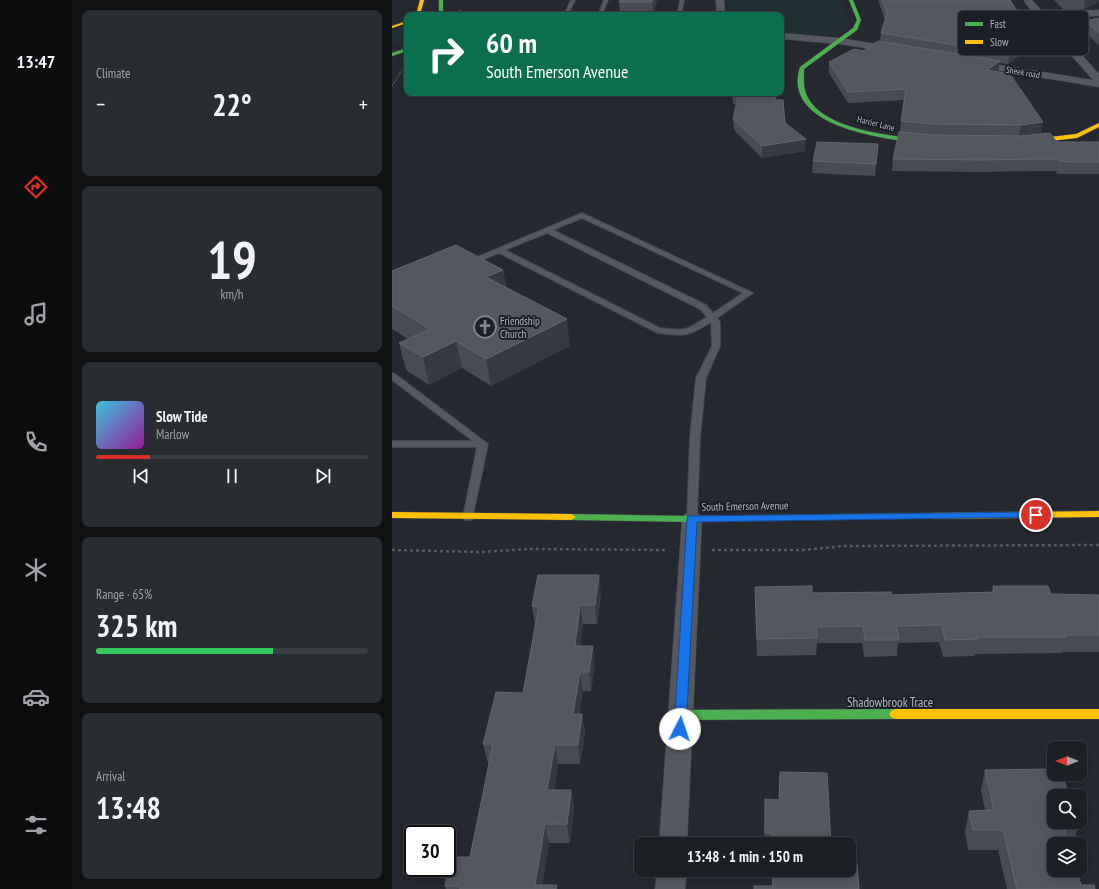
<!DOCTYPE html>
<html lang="en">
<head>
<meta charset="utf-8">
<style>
	:root { --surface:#1c1f23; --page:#292c30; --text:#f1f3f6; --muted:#a0a2a6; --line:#3a3d41; --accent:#d93025 }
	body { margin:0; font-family:"PT Sans Narrow",sans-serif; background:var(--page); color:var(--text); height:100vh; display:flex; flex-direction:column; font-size:15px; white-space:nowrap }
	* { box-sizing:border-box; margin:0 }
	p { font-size:13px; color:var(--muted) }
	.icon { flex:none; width:22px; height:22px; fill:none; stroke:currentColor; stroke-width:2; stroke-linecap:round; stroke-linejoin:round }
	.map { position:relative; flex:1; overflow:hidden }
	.details { display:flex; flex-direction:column; gap:10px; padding:10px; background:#0f1113; width:320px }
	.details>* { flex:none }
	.banner { position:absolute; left:12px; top:12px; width:380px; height:84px; border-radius:8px; box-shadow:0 2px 10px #0003,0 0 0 1px var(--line); background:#0b6e4f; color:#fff; overflow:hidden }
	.needle { width:26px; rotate:270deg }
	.controls { position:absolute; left:655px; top:741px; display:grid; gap:8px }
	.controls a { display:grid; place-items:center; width:40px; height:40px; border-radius:8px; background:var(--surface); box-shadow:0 2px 10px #0003,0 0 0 1px var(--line); font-size:20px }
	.speed { position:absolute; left:12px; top:825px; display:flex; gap:8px; font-size:20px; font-weight:700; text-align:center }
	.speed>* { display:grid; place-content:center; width:52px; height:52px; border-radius:50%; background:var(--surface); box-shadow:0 2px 10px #0003,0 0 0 1px var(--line); line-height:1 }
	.speed .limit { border:2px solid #111; border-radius:6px; background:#fff; color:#111 }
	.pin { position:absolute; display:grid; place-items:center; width:34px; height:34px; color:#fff; margin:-17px; border:2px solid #fff; border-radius:50%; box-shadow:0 1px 4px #0007 }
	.me { position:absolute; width:44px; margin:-22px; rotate:4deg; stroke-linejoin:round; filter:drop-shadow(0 0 3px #0008) }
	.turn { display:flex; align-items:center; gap:14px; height:84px; padding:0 16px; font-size:18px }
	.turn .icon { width:52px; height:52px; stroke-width:2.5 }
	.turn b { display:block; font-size:28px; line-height:34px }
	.big { font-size:30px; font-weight:600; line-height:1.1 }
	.details .card { flex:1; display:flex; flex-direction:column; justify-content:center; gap:6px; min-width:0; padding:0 14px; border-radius:8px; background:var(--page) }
	.details .dial { align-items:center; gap:0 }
	.dial b { font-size:52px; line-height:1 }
	.song { display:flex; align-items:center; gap:12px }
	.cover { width:48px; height:48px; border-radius:6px; background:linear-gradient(135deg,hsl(190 70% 55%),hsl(300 70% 35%)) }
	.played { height:4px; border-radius:2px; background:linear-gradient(90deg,var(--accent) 20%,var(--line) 20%) }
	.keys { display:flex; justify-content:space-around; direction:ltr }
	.heat { display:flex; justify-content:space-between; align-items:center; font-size:22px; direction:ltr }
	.charge { height:6px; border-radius:3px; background:linear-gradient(90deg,#34c759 65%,var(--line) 0) }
	.trip { position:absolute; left:242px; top:837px; width:222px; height:40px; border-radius:8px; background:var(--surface); box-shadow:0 2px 10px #0003,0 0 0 1px var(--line); font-weight:600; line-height:40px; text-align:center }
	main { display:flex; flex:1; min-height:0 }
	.tab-bar { display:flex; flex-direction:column; width:72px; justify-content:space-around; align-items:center; background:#0b0c0e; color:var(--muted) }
	.tab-bar .icon { width:28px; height:28px }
	.tab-bar .selected { color:var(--accent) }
	.tab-bar b { font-size:18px; color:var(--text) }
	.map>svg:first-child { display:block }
	.green { fill:#233033 }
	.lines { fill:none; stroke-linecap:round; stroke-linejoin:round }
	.lane-casing { stroke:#43454c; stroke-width:2 }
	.street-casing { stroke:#43454c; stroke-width:1 }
	.fast-casing { stroke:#43454c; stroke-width:1 }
	.slow-casing { stroke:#43454c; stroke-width:1 }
	.path-far1 { stroke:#575b5f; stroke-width:1.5; stroke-dasharray:1.5 1.5; stroke-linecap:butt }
	.path { stroke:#575b5f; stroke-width:2.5; stroke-dasharray:3 3; stroke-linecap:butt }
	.lane { fill:#55585e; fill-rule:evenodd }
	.street { fill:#55585e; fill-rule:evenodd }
	.fast { fill:#4caf50; fill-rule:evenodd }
	.slow { fill:#ffc107; fill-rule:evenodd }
	.wall { fill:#484c52 }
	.shaded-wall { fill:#36393f }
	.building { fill:#53575e; stroke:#61666d }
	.route { fill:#1a73e8; stroke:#114b97 }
	.labels { text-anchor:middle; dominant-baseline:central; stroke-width:4; stroke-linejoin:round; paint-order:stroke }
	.far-street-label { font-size:9px; fill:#afb5c0; stroke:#1a1f28 }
	.poi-label { font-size:11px; fill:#afb5c0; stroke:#1a1f28; text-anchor:start }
	.street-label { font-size:11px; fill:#afb5c0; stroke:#1a1f28 }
	.near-street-label { font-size:13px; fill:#afb5c0; stroke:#1a1f28 }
	.key { fill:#1a1f28; stroke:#474c56; stroke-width:1 }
	.key-label { font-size:11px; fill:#afb5c0 }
</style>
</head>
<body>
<main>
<nav class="tab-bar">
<b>13:47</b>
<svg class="icon selected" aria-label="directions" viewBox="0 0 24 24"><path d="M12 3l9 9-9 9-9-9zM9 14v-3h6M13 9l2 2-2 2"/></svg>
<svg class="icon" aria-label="music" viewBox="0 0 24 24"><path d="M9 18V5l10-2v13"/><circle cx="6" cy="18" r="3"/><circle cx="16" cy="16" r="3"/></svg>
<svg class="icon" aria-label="phone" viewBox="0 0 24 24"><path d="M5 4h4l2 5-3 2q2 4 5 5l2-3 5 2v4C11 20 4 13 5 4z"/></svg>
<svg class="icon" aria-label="climate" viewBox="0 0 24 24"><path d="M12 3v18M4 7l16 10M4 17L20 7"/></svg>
<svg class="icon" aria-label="car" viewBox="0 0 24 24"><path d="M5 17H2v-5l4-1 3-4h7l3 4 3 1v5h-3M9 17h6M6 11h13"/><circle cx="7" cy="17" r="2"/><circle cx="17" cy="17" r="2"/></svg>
<svg class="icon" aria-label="filters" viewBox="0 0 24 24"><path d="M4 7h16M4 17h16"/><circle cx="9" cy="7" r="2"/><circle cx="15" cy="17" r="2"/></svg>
</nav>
<section class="details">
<div class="card"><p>Climate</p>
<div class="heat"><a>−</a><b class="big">22°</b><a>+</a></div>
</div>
<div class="card dial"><b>19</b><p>km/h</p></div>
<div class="card">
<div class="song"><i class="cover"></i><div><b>Slow Tide</b><p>Marlow</p></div></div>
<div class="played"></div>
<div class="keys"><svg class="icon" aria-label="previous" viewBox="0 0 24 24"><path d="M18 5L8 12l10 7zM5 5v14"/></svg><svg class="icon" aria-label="pause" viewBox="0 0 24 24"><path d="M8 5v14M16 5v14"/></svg><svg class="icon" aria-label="next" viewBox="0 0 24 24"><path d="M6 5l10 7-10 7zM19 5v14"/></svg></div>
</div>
<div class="card"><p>Range · 65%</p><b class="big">325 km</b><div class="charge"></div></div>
<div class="card"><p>Arrival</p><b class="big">13:48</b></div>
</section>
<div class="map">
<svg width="707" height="889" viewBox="0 0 707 889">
	<rect width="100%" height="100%" fill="#26292f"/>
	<path class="green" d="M336,0H449C454,15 463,25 445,35L389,34V15H338Z
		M15,27V43L0,42V30Z"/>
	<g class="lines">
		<g class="lane-casing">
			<path id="lane" d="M179,0H183L176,15H172Z
				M212,0H216L210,15H206Z
				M288,0H292L289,15H285Z
				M190,213L361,293L325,318L328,322V346L314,378L308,437L305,519L304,522H296L295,519L298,437L304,378L320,346L319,322C296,337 293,336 266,333L107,253L78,265H72L71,263ZM190,218L351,293L321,313L314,305L161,230ZM155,233L308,309L315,317C293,331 293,331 268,328L113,250Z
				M0,373L3,374L96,444L80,520H72L71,517L85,447H0V441H81L0,380Z"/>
		</g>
		<g class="street-casing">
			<path id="street" d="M324,0H332L333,15H325Z
				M632,0H640L651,12L707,10V16L656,17L707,74V87L578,66L577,64L578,62L582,61L701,80L633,3Z
				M389,33L447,38L504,47L509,50L504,53L447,44L389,39Z
				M300,512L307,514L310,519L295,844H267L290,519L293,514Z
				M265,870H295L293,889H263Z"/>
		</g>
		<g class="fast-casing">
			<path id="fast" d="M47,0H51V15H47Z
				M457,0H461L469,20L465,30L412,69C412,78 411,88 415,96C431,130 502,137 536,139L538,140V142C526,144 511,141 498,139C463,133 392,118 408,67L461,28L465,20Z
				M15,48V51L0,56V53Z
				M541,513L544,514L546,516L544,518L300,522L179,520L174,517L179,514L300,516Z
				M503,709L507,711L509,714L507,717L503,719L289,720L285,718L283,715L285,712L289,710Z"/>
		</g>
		<g class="slow-casing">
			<path id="slow" d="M28,0H32L28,15H24Z
				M15,21V23L0,28V26Z
				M707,123V127L685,138L632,144L629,142L632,140L684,134Z
				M707,511V517L541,519L536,516L541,513Z
				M0,512L179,514L184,517L179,520L0,518Z
				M503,709H707V719H503L499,717L497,714L499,711Z"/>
		</g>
		<path class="path-far1" d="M68,10L71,15
			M0,86L11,68"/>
		<path class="path" d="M0,550L89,552L136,549L275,550
			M320,550H411L452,546L707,545"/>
		<use href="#lane" class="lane"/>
		<use href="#street" class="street"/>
		<use href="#fast" class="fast"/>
		<use href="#slow" class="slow"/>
	</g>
	<path class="wall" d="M228,0H265L261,15H228L227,2Z
		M486,0H618L633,33L630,35L641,37L639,47L616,64L608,63L606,72L649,134L665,142H707V174H665L664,171H644L588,172L500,171L501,159L508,132L509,121L512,100L456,103L437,73V62L471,51L488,42L489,33L493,20Z
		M662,0H707V2L692,9L672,10Z
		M707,18V46L693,31L694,21Z
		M340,93H380L384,100L393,123L413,151L370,158L342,130L341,119L345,104H341Z
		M485,156L483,176L420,173L421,161Z
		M111,270L114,287L178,346L99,386L70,368L37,385L14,370L7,343L16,339L0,329V271Z
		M601,586L659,594L707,595V652H670L669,653L583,654L582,656L551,657L547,642L506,643L505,656L472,657L470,643H425L424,655L365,656L363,603V587L420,593L499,595L600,592Z
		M209,593L205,624H191L188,646L203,665L199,691H191L187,714H190L193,733L188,764H166L162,790H179L182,809L178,843H157L150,885L166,889H54L53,886L78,857L97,763H96L91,744L131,693L143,625L140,606Z
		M593,770L686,828L681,844H662L689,885L703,889H615L606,850H576L573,831L577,811L593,810L589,790Z
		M373,799L439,844H372Z
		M380,870H457L380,886Z"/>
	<path class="shaded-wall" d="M261,0H265L261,15L260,2Z
		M693,0H707V2L692,9Z
		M634,24L633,33L617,44L619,34Z
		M641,37L639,47L616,64L618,54Z
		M608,61L606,72L594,81L595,70Z
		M651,122L649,134L627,136L629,125Z
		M414,139L413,151L370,158V146Z
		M111,270L115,295L94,277Z
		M175,319L178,346L99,386L94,359Z
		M64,341L70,368L37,385L31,357Z
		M207,575L209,593L205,624L203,605Z
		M188,605L191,624L185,665L183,646Z
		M201,646L203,665L199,691L197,672Z
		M188,672L191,691L184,733L181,714Z
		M190,714L193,733L188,764L186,745Z
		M163,745L166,764L159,809L155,790Z
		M179,790L182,809L178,843L175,824Z
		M153,824L157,843L149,889L143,885Z"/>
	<path class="building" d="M228,0H261L260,2H227Z
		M490,0H618L634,24L619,34L641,37L618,54L489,33L495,13Z
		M707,18V34L694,21Z
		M486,41L608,61L595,70L618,74L651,122L629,125L541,124L509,121L514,89L456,92L437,62L462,49L471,51Z
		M347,93H384L383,100H391L393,123L414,139L370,146L341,119Z
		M507,132L541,135L629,136L658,133L665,142H707V162H679L667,161L666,159H646L590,160L501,159Z
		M425,142L486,144L484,164L421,161Z
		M64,245L111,270L94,277L175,319L94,359L64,341L31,357L7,343L38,329L0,306V271Z
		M146,575H207L203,605H188L183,646H201L197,672H188L181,714H190L186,745H163L155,790H179L175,824H153L143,885H165L164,889H68V886H53L59,857H78L101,744H91L104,692L131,693L147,606H140Z
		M420,586V593L499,592V595L602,592L601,586H656L659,594L707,595V635H673L674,637H585V639L553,640L550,625L504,626L507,640H473L471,626L424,627L425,638L365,639L363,587Z
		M662,769V774H670L677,796H662V822H684L686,828L672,829L677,844H662V870H684L689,885H702L703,889H625L611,830H581L577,811L602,810L593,770Z
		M388,772L435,773L439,844H380V833H373V799L387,800Z
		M457,863H465L467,889H362V886H381L380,870H457Z"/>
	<path class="route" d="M644,512L649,515L648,517L305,522L294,729L293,733L288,734L284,733L282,729L295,519L296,516Z"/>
	<defs>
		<g id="church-ring" transform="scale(1.15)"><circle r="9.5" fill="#1a1f28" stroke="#7f848d" stroke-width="1.5"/><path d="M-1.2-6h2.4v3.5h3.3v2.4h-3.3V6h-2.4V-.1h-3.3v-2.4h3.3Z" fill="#7f848d"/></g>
	</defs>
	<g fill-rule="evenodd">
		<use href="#church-ring" x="93" y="327"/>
	</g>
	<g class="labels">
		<g class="far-street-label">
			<text transform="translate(631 72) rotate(10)">Sheek road</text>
			<text transform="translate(484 123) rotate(14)">Harrier Lane</text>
		</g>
		<g class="poi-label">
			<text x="108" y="321">Friendship<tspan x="108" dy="13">Church</tspan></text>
		</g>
		<g class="street-label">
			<text transform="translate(353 506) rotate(-1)">South Emerson Avenue</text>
		</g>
		<g class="near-street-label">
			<text x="498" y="702">Shadowbrook Trace</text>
		</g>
	</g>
	<rect x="565" y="10" width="132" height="46" rx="6" class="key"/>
	<rect x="573" y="22" width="18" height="4" fill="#4caf50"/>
	<rect x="573" y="40" width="18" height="4" fill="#ffc107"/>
	<g class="key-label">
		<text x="598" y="28">Fast</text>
		<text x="598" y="46">Slow</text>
	</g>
</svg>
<div class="controls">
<a><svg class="needle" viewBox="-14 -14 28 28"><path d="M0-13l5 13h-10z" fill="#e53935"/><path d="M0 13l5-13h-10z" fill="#a0a2a6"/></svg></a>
<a><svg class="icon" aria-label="search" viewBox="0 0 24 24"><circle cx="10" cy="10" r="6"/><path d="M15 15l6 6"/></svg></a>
<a><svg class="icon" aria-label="layers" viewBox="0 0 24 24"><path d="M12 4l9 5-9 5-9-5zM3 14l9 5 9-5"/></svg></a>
</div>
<div class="speed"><div class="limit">30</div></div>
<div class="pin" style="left:644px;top:515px;background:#d93025"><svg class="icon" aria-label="arrive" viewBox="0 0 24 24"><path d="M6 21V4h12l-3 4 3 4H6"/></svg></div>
<svg class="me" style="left:288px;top:729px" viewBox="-20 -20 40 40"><circle r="19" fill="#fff"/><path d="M0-13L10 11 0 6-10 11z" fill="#1a73e8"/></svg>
<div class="trip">13:48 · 1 min · 150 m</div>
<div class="banner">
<div class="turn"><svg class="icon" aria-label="right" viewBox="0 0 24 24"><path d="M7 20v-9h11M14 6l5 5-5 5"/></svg><div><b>60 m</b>South Emerson Avenue</div></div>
</div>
</div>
</main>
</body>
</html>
